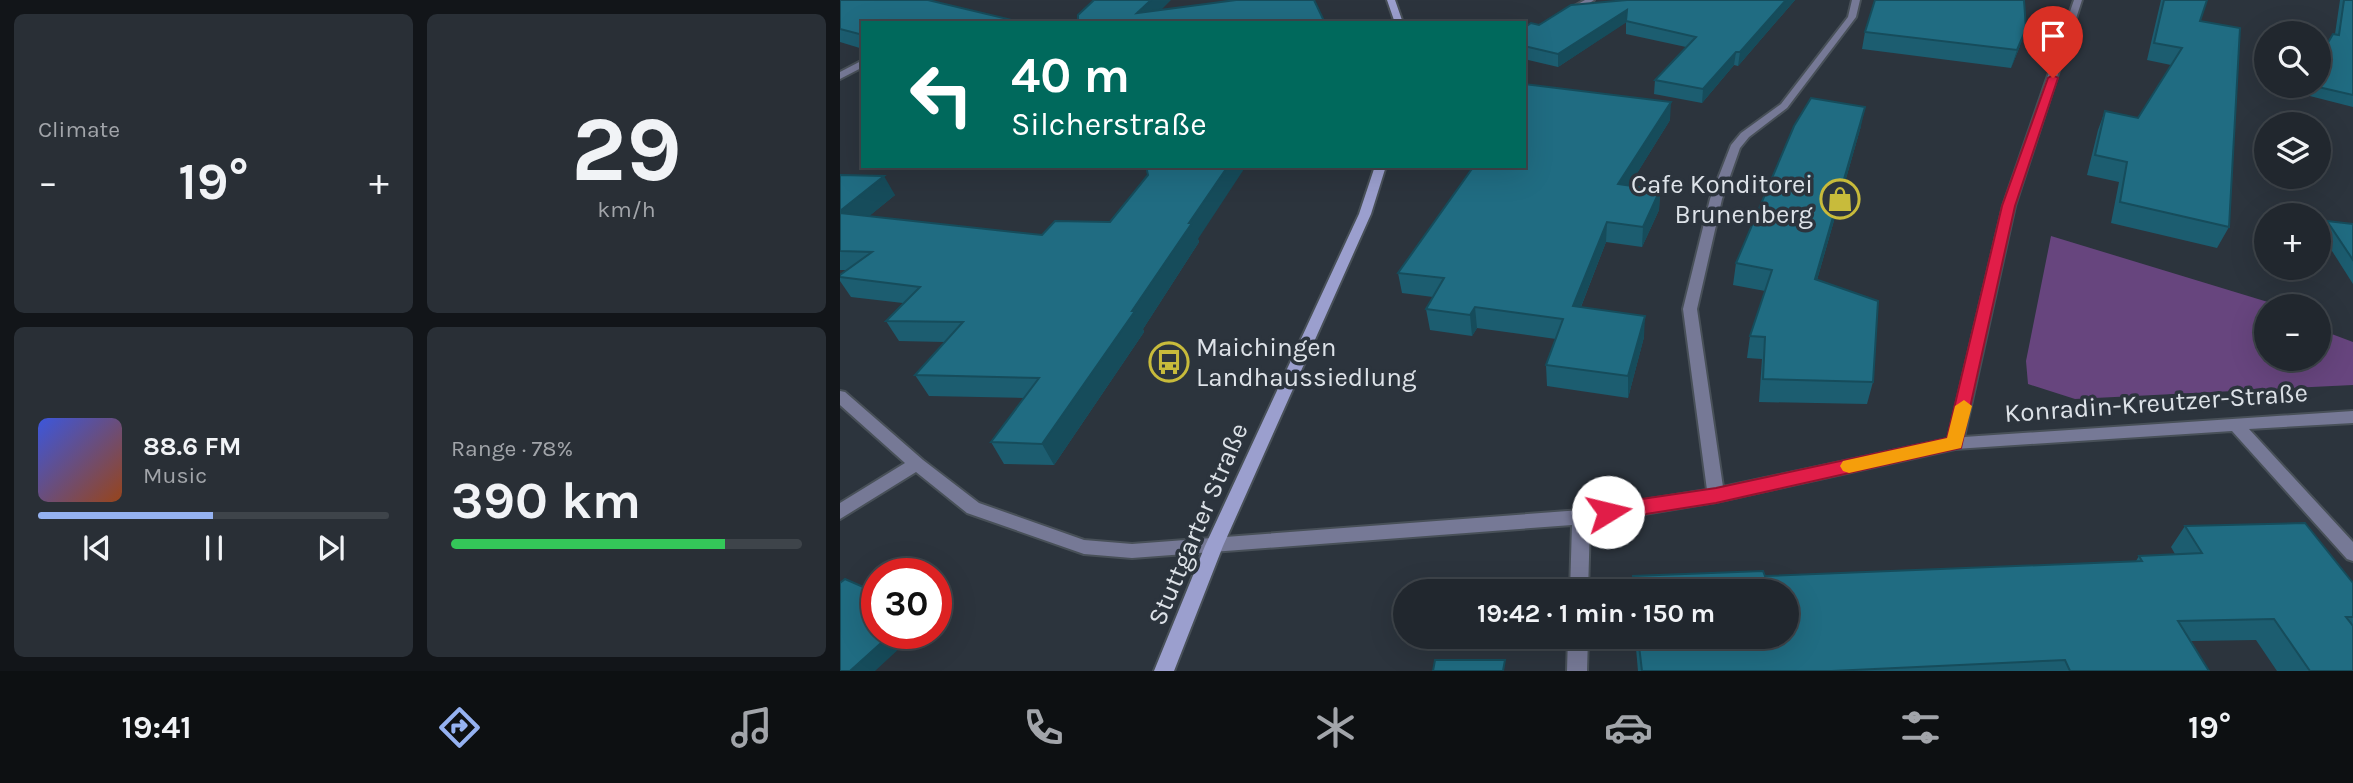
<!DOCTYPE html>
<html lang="en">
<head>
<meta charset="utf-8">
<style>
	:root { --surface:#21272e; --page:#292f36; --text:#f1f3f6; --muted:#a2a5aa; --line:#3e444a; --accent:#95b2f1 }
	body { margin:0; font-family:Karla,sans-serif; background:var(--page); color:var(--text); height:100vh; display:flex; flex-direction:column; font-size:26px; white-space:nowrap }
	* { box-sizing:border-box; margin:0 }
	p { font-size:23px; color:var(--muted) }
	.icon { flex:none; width:38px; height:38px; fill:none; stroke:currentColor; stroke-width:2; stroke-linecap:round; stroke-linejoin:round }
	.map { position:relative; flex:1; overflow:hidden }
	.details { display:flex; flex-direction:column; gap:14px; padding:14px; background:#121519; width:840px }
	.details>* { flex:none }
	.banner { position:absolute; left:21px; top:21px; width:665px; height:147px; border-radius:0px; box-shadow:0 7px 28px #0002,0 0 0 2px var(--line); background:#00695c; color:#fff; overflow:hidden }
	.buttons { position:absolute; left:1414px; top:21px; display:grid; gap:14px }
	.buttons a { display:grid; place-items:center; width:77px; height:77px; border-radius:50%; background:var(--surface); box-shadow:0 7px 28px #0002,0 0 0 2px var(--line); font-size:35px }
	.speed { position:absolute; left:21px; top:558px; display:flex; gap:14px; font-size:35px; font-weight:700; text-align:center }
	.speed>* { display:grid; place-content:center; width:91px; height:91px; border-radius:50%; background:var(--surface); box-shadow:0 7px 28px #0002,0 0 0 2px var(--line); line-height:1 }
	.speed .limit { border:10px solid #d22; background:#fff; color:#111 }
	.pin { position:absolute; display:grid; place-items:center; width:60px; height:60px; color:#fff; margin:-72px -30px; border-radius:50% 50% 50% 0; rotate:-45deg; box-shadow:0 0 7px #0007 }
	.pin .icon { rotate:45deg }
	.me { position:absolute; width:77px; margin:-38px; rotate:81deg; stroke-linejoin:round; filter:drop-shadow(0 0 5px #0008) }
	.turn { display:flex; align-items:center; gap:24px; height:147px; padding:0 35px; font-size:32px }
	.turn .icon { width:91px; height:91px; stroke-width:2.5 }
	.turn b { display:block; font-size:49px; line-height:60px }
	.big { font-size:52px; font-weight:700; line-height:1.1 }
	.details .tile { flex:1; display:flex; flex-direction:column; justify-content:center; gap:10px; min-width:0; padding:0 24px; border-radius:10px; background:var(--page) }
	.details .dial { align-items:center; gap:0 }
	.dial b { font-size:91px; line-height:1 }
	.song { display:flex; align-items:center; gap:21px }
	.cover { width:84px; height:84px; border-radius:10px; background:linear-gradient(135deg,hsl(230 70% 55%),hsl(20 70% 35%)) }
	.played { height:7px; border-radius:4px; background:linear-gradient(90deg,var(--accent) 50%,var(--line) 50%) }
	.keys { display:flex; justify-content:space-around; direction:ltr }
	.heat { display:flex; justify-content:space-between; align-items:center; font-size:38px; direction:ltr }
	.charge { height:10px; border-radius:5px; background:linear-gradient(90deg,#34c759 78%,var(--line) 0) }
	.details .tiles { flex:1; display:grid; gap:14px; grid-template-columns:repeat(2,1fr) }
	.trip { position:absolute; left:553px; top:579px; width:406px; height:70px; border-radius:35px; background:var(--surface); box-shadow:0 7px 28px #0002,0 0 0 2px var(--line); font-weight:700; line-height:70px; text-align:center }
	.dock { display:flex; height:112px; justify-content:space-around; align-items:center; background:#0d1012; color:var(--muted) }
	.dock .icon { width:49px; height:49px }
	.dock .current { color:var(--accent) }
	.dock b { font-size:32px; color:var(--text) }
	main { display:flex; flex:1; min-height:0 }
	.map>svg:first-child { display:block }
	.green { fill:#67457e }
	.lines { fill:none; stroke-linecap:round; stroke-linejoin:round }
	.minor-casing { stroke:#485058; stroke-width:4 }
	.secondary-casing { stroke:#485058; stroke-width:4 }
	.minor { fill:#767996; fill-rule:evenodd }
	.secondary { fill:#9b9fce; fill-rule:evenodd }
	.wall { fill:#1c5d70 }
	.shaded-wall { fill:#164c5b }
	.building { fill:#206c82; stroke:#164c5b; stroke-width:2 }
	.route { fill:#e11d48; stroke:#92132f; stroke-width:2 }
	.slow { fill:#f59e0b }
	.labels { text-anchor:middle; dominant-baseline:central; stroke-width:7; stroke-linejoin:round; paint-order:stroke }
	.poi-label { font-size:26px; fill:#dde2e8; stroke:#2c343d; text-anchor:end }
	.street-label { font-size:26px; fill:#dde2e8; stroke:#2c343d }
</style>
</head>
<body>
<main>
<section class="details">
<div class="tiles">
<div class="tile"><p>Climate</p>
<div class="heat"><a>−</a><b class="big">19°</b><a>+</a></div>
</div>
<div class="tile dial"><b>29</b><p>km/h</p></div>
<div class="tile">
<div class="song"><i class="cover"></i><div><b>88.6 FM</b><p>Music</p></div></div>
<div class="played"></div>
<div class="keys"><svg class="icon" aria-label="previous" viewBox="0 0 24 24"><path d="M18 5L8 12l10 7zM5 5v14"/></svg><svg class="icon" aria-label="pause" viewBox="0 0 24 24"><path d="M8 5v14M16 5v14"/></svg><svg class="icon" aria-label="next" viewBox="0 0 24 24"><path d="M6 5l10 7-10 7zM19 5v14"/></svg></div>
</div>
<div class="tile"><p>Range · 78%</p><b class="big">390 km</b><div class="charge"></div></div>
</div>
</section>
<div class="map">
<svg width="1513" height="671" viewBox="0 0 1513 671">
	<rect width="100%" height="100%" fill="#2c343d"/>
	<path class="green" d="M1211,236L1441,306H1426V359H1479V319L1490,323L1489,333L1513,342V385L1235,399L1188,384L1186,361Z"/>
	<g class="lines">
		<g class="minor-casing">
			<path id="minor" d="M745,0H754L730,16H724V12Z
				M1012,0H1020L1016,17L947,108L909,137L900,148L882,199L857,309L883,487L1108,439L1163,206L1234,0H1242L1175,206L1124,437L1513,411V423L1409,429L1513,542V561L1507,559L1392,431L1115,449L876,502L750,523L748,592H730L732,525L292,558L244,554L127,513L76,472L0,519V503L65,463L0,405V391L5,392L83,460L139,503L244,540L292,544L741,510L867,490L843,309L870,199L891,145L901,133L941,104L1008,17Z
				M23,60V67L0,79V72Z
				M728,637H748L747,671H727Z"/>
		</g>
		<g class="secondary-casing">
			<path id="secondary" d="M547,0H555L563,23H555Z
				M535,166H546L531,214L383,546L334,671H314L365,546L519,214Z"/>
		</g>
		<use href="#minor" class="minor"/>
		<use href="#secondary" class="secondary"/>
	</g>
	<path class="wall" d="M0,0L180,22V23H23V49L0,42Z
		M787,0H955L898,66L894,65L862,103L814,94L815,80L846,47L786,34V22L718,67L684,59V28Z
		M1321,0H1367L1360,21L1389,227L1377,248L1271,223L1279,182L1247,175L1258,130L1265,111L1298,118L1331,65L1307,60Z
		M1500,0H1513V107L1458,93L1462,86H1479L1495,34Z
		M1025,32L1180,46L1171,68L1022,49Z
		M830,120L789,186L820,190L819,210L802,247L766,242L741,307L804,337L788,398L707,386L706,365L716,339L637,328L632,336L590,330L586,309L593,297L562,293L558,273L632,168L620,166H684Z
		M1021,126L977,280L1033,382L1027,404L919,402L922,359L907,358L910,336L925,291L893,285L896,263Z
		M0,175L55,195L29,216L202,235L270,222L308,175L358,239L359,242L303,329L304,332L214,465L164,464L151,442L184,398L89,396L75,375L105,342L59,341L46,321L63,303L11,297L0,281V275L6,270H0Z
		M1487,221L1513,224V284L1480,232Z
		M1345,526L1513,583V671H1437L1416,640L1351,641L1369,671H798L795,637H947V592H792L793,576H925L1296,561L1299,556L1335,554L1331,547Z"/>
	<path class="shaded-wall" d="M311,0H331L308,23L297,13Z
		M946,0H955L898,66L900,52Z
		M787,10V22L718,67V54Z
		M1186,29L1180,46L1171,68L1177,50Z
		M896,52L894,65L862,103L863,89Z
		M831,102L830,120L778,204V184Z
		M1025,107L1021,126L971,301L975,279Z
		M388,166H406L358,239L359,242L303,329L304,332L214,465L202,444L292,311L349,223Z
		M44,176L55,195L10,232L0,217V211Z
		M820,190L819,210L802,247L803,227Z
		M767,222L766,242L733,327V306Z
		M635,307L637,328L632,336L630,315Z
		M805,316L804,337L788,398V376Z
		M51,634H75L35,671H10Z"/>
	<path class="building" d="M0,0H88L180,22L23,23V35L0,29Z
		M254,0H311L297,13L396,0H474L485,23H238V15Z
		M787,0H946L900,52H896L863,89L815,80L856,37L786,21L787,10L718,54L684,46V28L691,23L699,25L731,5Z
		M1035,0H1184L1186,29L1177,50L1025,32Z
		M1324,0H1367L1360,21L1400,28L1389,227L1280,202L1287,162L1255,155L1265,111L1298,118L1342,48L1314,43Z
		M1504,0H1513V95L1474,86H1479V58L1493,34L1499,35Z
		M684,84L831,102L778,184L820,190L803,227L767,222L733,306L805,316L788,376L706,365L723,319L635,307L630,315L586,309L604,278L558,273L634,166H684Z
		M971,98L1025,107L975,279L1038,301L1033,382L923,379L925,337L910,336L932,270L896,263L954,126Z
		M306,166H388L349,223H352L292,311H295L202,444L151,442L199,378L75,375L123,322L46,321L80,287L0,277V275L32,252L0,251V213L202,235L215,221L270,222L308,175Z
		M0,175L44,176L0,211Z
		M1487,221L1513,224V260Z
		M1465,523L1513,583V617H1506L1513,626V671H1470L1434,619L1338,621L1369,671H1230L1225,660L992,671H802L798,637H947V592H794L793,576L923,571L925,576L1302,561L1299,556L1362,553L1345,526Z
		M5,579L37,593V634H51L10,671H0V583Z
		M595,660H665L663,671H593Z"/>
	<path class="route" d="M1213,75L1218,78L1175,206L1121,448L876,503L768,520L761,518L758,512L761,507L768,504L876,488L1107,438L1162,206L1208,78Z"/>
	<path class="slow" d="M1124,400L1132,406L1121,448L1009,473L1003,471L1000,466L1003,461L1107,438L1115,406Z"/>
	<defs>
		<g id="shop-ring" transform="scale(2.0125)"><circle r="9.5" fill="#2c343d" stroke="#c8bb3b" stroke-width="1.5"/><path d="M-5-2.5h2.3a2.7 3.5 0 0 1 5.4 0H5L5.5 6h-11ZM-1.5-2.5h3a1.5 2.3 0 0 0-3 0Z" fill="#c8bb3b"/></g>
		<g id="bus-ring" transform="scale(2.0125)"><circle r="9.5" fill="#2c343d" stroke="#c8bb3b" stroke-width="1.5"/><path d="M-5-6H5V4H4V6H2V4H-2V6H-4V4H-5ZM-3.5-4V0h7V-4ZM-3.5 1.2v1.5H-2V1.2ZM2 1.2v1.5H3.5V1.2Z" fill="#c8bb3b"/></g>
	</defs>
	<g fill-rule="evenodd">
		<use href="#shop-ring" x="1000" y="199"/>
		<use href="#bus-ring" x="329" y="362"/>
	</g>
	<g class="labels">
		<g class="poi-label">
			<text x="973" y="184">Cafe Konditorei<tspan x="973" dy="30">Brunenberg</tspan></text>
			<text x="356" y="347" text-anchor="start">Maichingen<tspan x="356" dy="30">Landhaussiedlung</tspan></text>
		</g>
		<g class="street-label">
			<text transform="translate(1316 403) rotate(-4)">Konradin-Kreutzer-Straße</text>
			<text transform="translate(358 524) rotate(-67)">Stuttgarter Straße</text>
		</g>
	</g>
</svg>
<div class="buttons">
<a><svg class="icon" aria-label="search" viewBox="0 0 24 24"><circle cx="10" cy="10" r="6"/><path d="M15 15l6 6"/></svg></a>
<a><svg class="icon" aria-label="layers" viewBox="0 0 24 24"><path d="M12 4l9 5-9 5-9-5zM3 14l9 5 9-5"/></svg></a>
<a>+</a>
<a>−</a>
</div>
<div class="speed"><div class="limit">30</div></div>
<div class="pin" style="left:1213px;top:78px;background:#d93025"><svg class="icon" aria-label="arrive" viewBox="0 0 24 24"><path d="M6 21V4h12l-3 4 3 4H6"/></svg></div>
<svg class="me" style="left:768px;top:512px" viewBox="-20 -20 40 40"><circle r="19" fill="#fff"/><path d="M0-13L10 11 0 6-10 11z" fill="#e11d48"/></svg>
<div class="trip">19:42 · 1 min · 150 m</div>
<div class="banner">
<div class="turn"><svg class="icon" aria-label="left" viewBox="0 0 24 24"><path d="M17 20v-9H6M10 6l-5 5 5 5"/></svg><div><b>40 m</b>Silcherstraße</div></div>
</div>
</div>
</main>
<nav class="dock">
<b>19:41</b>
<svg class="icon current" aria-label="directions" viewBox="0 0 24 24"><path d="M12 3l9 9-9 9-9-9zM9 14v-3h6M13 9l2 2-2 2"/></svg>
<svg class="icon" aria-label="music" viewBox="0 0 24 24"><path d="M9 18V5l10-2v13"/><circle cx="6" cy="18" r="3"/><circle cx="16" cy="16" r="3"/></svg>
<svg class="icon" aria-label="phone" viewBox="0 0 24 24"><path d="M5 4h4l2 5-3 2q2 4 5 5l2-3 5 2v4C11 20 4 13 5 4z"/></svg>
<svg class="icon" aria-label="climate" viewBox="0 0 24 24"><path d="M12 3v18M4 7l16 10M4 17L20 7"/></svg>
<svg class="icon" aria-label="car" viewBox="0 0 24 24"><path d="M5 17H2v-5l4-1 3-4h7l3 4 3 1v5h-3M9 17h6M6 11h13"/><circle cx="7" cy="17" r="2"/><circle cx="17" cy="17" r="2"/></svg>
<svg class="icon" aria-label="filters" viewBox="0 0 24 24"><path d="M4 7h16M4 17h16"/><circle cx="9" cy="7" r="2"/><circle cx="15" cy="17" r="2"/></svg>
<b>19°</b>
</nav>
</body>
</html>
